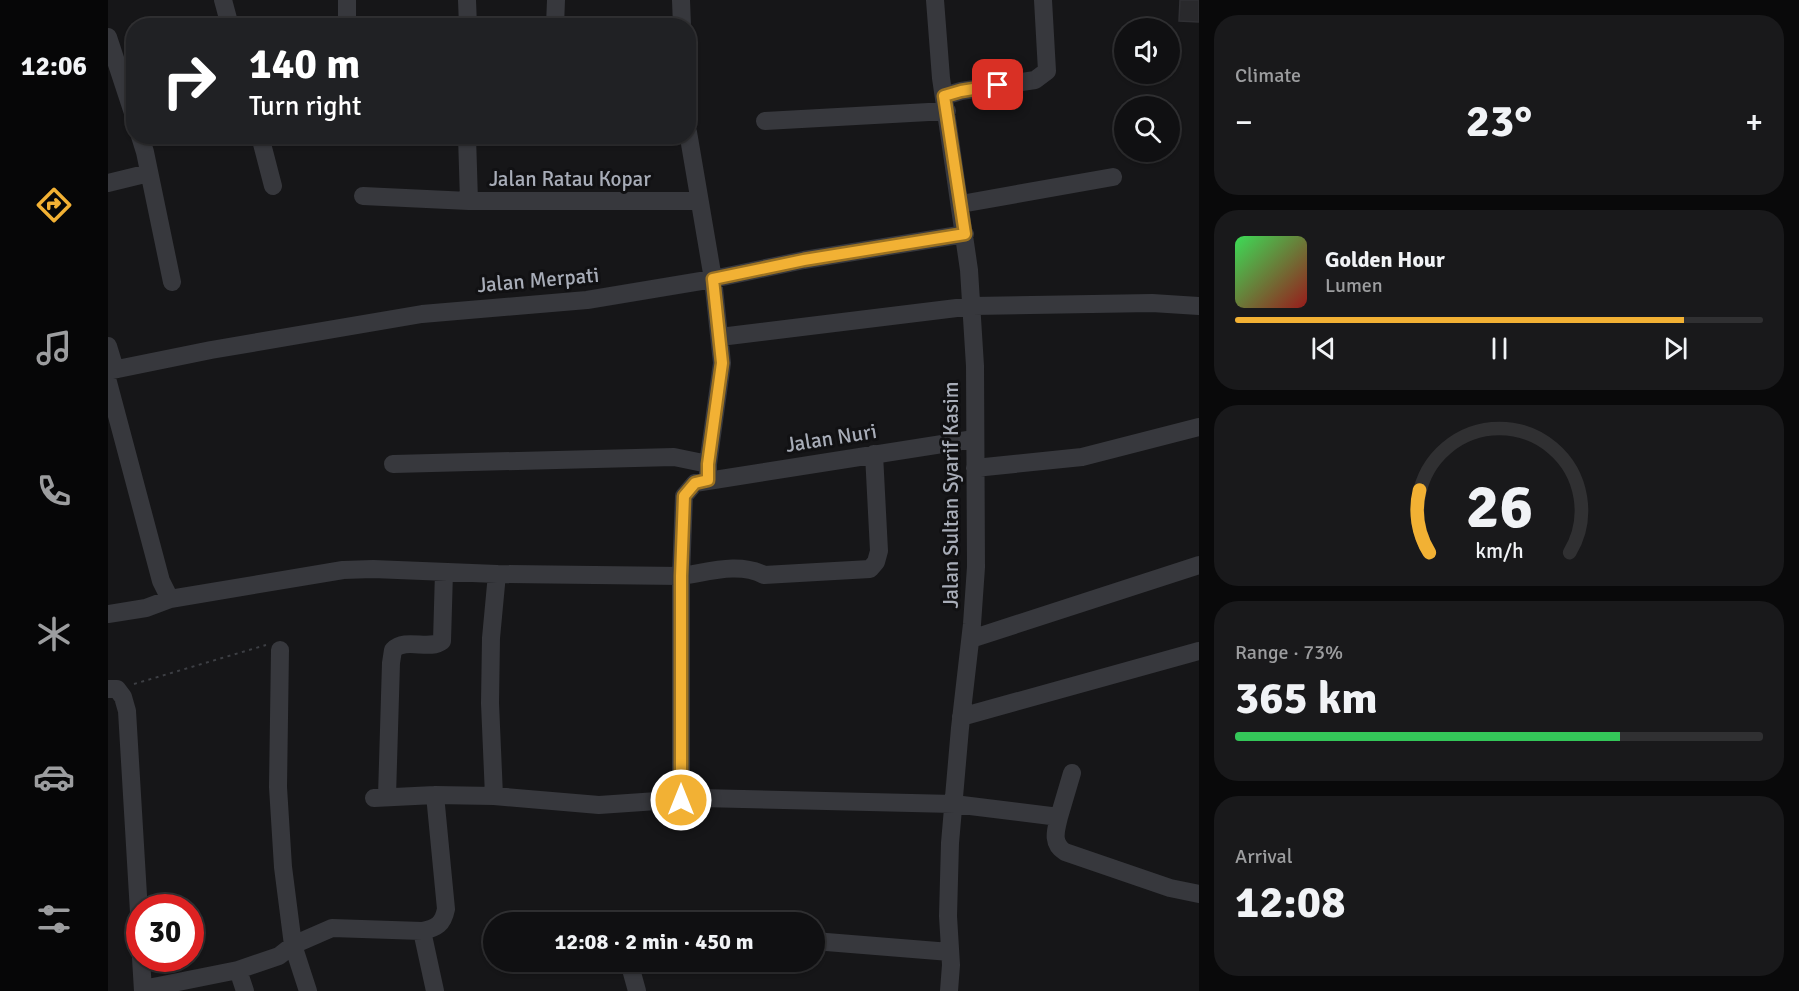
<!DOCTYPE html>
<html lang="en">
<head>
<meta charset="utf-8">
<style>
	:root { --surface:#101012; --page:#19191b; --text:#f1f3f6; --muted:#9c9d9f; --line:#303032; --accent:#f2b134 }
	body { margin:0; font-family:Signika,sans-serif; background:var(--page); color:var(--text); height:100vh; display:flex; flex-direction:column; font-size:22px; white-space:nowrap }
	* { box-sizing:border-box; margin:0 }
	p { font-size:20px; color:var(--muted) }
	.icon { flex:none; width:33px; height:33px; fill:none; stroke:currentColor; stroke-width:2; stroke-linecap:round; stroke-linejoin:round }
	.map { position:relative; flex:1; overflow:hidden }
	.details { display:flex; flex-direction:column; gap:15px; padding:15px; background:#09090a; width:600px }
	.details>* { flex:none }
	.hud { position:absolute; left:18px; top:18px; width:570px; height:126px; border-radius:24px; box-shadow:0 2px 4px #0004,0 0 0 2px var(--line); background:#202124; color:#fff; overflow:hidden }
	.fabs { position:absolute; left:1006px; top:18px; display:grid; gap:12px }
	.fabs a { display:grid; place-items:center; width:66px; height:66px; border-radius:50%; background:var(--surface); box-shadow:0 2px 4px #0004,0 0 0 2px var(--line); font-size:30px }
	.speed { position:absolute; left:18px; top:894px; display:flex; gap:12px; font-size:30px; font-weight:700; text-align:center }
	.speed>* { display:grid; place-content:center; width:78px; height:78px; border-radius:50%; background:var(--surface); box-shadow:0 2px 4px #0004,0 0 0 2px var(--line); line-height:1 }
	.speed .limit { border:9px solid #d22; background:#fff; color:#111 }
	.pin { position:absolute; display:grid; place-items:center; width:51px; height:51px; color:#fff; margin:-26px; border-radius:12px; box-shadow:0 3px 9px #0006 }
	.me { position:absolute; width:66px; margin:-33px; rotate:0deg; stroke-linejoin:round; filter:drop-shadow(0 0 4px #0008) }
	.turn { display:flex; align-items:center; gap:21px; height:126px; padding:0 24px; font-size:27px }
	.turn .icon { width:78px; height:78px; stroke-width:2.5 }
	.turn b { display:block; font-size:42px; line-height:51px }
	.big { font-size:45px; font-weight:700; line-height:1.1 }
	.details .widget { flex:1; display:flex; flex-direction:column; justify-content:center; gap:9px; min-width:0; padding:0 21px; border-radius:24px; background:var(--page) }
	.details .dial { align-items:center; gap:0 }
	.dial svg { height:156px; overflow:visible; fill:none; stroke:var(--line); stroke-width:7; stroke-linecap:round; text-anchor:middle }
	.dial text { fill:var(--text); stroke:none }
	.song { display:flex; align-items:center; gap:18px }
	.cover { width:72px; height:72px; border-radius:9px; background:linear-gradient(135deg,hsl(130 70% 55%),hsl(0 70% 35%)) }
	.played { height:6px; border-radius:3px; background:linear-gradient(90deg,var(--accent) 85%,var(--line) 85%) }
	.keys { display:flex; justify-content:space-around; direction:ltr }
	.heat { display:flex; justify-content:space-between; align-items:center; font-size:33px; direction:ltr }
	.charge { height:9px; border-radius:4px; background:linear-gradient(90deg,#34c759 73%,var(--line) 0) }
	.trip { position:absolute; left:375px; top:912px; width:342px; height:60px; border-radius:30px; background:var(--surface); box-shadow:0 2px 4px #0004,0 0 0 2px var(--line); font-weight:700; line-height:60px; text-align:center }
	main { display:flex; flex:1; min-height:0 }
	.menu { display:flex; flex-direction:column; width:108px; justify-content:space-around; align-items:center; background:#060607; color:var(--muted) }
	.menu .icon { width:42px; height:42px }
	.menu .active { color:var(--accent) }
	.menu b { font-size:27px; color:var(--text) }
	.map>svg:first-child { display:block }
	.building { fill:#29292c; stroke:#303034; stroke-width:1.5 }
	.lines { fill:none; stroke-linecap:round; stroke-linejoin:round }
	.path { stroke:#3d3f44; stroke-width:2; stroke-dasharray:3 4.5; stroke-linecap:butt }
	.minor { stroke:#37383d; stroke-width:18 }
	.route-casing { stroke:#9d7322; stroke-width:15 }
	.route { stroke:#f2b134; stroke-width:10 }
	.labels { text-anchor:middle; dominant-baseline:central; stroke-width:6; stroke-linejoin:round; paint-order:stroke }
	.street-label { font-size:21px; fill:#a8adb8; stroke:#111113 }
</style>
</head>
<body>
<main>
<nav class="menu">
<b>12:06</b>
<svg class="icon active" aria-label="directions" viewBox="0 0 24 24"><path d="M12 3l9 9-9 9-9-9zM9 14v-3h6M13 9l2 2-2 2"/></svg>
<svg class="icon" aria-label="music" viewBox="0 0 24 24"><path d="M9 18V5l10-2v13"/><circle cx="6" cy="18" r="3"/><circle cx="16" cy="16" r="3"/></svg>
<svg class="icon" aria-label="phone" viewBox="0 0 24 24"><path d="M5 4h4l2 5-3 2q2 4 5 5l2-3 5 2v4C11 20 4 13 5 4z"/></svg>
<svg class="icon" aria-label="climate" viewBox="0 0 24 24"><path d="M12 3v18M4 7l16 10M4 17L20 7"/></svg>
<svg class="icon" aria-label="car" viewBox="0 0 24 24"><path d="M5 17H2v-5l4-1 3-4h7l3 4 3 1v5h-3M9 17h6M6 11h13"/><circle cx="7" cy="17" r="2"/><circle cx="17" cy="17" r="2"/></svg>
<svg class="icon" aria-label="filters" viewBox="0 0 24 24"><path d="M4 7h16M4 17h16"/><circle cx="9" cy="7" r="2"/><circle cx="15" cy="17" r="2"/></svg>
</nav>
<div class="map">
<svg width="1091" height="991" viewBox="0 0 1091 991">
	<rect width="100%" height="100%" fill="#161618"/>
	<path class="building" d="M1072,0H1091V22L1071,21Z"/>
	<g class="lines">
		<path class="path" d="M26,684L158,645"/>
		<path class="minor" d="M115,0L122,26
			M239,0V26
			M359,0L360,26
			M573,0L574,26
			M827,0L833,78L861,270L867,366L868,567L864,624L852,728L842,843L840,916L843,965L841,991
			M447,26L448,0
			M0,37L26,116
			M836,96L853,91L927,80L939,71L935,0
			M657,121L839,111
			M580,132L605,279L614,363L600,464
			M32,136L37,152L64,282
			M152,136L165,186
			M359,136L361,201H591
			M0,183L41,173
			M255,196L361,201
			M853,204L1005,177
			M612,337L865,306L1044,303L1091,306
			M0,346L7,369
			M0,371L103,350L314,314L479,300L605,279L696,260L857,234
			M0,382L53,581L62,599L38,608L0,614
			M285,464L566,457L600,464V476
			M867,468L974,457L1091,427
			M62,599L235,570L265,569L389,574L573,576L576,496L587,483L866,439
			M863,639L1091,565
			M172,650L170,787L175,867L185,945L200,991
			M0,689H9L15,697L19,711L32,929
			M853,717L1091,651
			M279,796L283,663L285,650C298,637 321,651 334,641L336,572
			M386,796L382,703L383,638L389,574
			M266,798L327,795L386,796L491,805L593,798L846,804L951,817C948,830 943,843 957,852L1062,888L1091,894
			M573,800V576C601,572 631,562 656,575L762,569L768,562L771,551L766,454
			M951,817L964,773
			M314,931C329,928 335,924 338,909L327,795
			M706,941L842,952
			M33,958L35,991
			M521,962L529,991
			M130,970L137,991
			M35,989L130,970L171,956L185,945L224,928L314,931L327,991"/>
	</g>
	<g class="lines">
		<g class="route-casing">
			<path id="route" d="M573,800V576L576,496L587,483L600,480V464L614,363L605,279L696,260L857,234L836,96L853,91L890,85"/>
		</g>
		<use href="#route" class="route"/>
	</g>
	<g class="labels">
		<g class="street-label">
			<text x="462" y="179">Jalan Ratau Kopar</text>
			<text transform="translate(430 280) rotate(-5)">Jalan Merpati</text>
			<text transform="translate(723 438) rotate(-9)">Jalan Nuri</text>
			<text transform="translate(843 495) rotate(-90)">Jalan Sultan Syarif Kasim</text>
		</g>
	</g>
</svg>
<div class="fabs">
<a><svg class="icon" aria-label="sound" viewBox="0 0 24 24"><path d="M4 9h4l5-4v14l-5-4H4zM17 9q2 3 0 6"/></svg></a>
<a><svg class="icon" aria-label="search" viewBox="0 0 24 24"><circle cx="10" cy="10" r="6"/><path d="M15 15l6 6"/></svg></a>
</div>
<div class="speed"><div class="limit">30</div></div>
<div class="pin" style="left:890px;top:85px;background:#d93025"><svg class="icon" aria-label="arrive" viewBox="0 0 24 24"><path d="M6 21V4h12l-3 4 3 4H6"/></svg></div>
<svg class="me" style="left:573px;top:800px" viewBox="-20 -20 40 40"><circle r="17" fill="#f2b134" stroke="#fff" stroke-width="3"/><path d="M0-11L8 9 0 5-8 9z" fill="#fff"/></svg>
<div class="trip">12:08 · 2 min · 450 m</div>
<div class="hud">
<div class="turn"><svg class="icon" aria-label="right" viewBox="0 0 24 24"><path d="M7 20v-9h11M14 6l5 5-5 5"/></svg><div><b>140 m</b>Turn right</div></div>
</div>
</div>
<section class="details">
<div class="widget"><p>Climate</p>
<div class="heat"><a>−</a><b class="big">23°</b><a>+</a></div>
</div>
<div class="widget">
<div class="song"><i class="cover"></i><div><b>Golden Hour</b><p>Lumen</p></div></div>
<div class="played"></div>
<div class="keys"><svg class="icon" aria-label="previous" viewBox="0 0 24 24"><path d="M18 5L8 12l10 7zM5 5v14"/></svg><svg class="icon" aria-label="pause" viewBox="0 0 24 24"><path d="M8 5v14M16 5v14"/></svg><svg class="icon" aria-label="next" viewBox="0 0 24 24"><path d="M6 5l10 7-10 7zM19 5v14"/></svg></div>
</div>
<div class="widget dial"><svg viewBox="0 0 100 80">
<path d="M14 69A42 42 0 1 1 86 69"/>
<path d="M14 69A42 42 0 0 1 9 37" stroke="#f2b134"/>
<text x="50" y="56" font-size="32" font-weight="700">26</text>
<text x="50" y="72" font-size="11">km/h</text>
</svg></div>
<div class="widget"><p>Range · 73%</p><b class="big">365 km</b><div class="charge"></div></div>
<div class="widget"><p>Arrival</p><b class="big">12:08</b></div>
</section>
</main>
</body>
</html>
